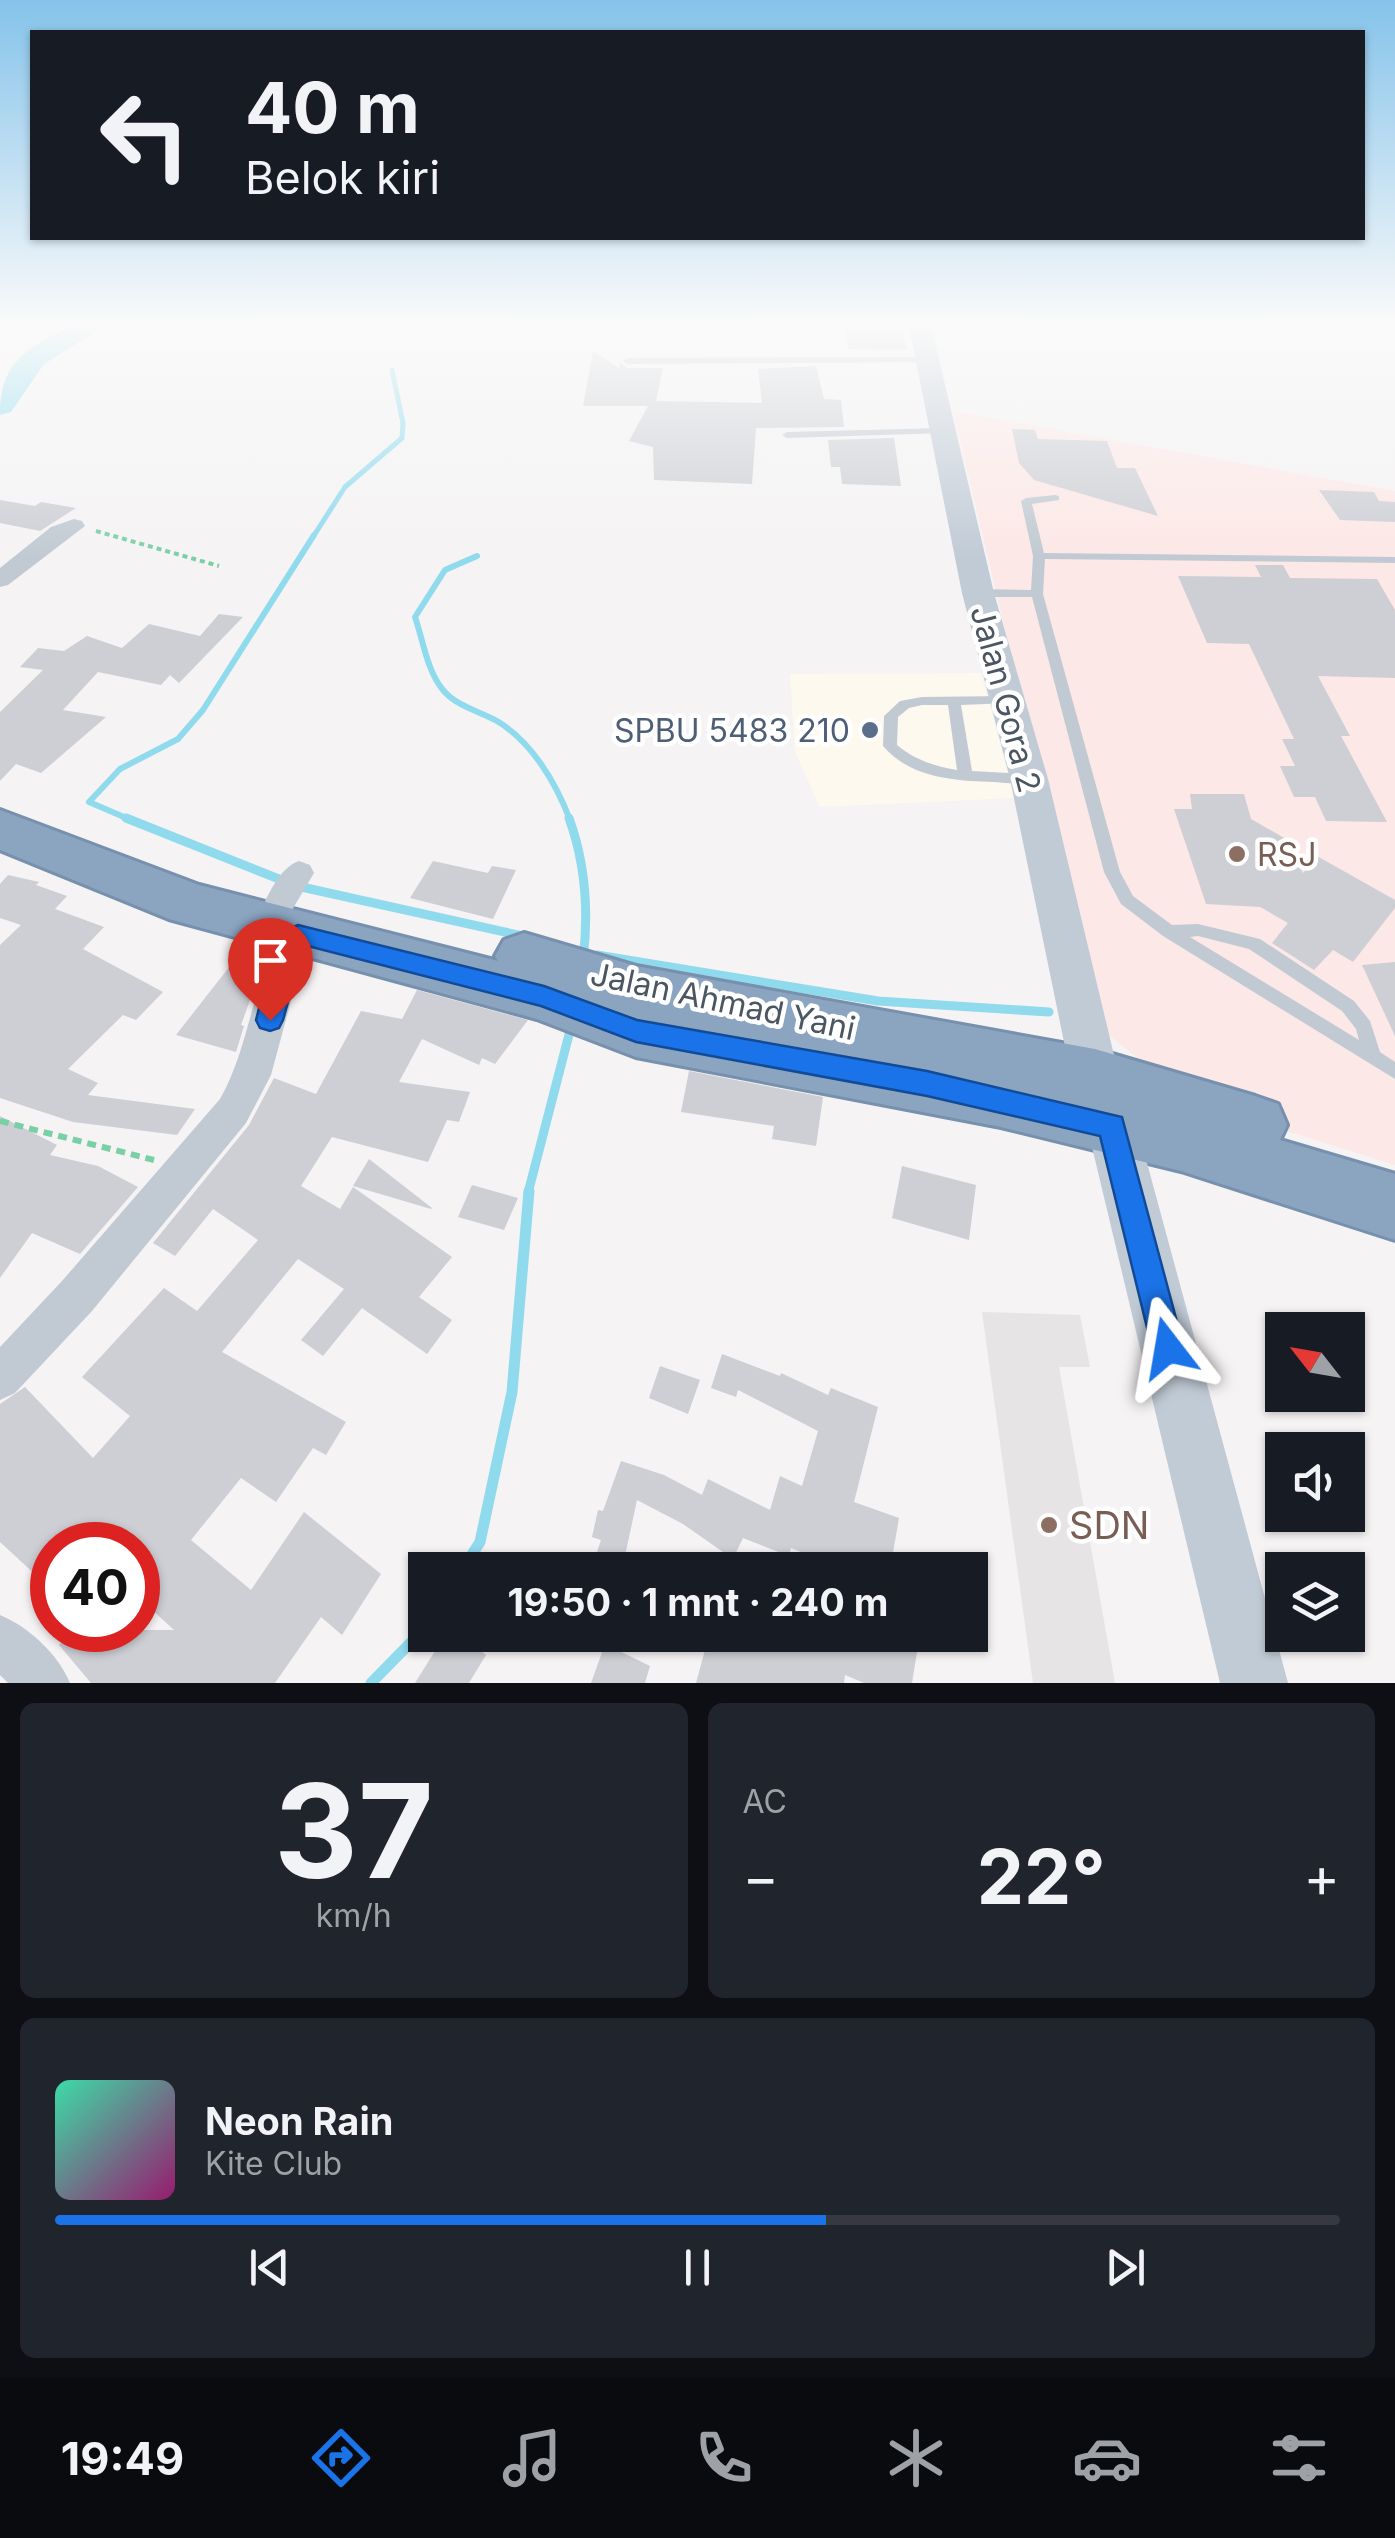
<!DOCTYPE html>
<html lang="id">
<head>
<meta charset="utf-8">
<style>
	:root { --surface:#171b24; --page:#20242c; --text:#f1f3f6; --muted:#9ea1a6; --line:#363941; --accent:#1a73e8 }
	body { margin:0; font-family:Inter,sans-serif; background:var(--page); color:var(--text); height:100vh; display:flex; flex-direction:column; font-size:38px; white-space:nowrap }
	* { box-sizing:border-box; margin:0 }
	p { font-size:32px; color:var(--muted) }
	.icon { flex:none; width:55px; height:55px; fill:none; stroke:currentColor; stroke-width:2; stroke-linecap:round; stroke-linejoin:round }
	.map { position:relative; height:1683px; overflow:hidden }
	.side { display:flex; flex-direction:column; gap:20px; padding:20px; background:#0d0f14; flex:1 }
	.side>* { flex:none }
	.hud { position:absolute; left:30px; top:30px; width:1335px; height:210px; border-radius:0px; box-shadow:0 2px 8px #0004; background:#171b24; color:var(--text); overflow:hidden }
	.needle { width:65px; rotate:301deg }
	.buttons { position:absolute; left:1265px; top:1312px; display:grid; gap:20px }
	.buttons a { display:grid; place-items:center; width:100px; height:100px; border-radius:0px; background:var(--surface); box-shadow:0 2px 8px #0004; font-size:50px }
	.speed { position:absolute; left:30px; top:1522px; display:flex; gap:20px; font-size:50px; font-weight:700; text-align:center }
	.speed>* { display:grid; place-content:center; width:130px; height:130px; border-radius:50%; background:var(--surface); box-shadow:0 2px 8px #0004; line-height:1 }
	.speed .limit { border:15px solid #d22; background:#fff; color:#111 }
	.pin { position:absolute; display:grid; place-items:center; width:85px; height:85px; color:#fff; margin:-102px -42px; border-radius:50% 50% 50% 0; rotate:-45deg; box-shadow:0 0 10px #0007 }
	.pin .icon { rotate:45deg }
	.me { position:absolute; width:110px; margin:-55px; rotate:346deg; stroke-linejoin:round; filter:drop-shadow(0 0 8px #0008) }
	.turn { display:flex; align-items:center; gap:35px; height:210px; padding:0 50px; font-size:45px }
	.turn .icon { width:130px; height:130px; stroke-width:2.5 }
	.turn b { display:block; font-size:70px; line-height:85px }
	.big { font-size:75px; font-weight:700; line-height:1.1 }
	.side .tile { flex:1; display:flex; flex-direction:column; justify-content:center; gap:15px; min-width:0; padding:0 35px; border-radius:15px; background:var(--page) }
	.side .dial { align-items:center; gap:0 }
	.dial b { font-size:130px; line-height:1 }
	.song { display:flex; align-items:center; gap:30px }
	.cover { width:120px; height:120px; border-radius:15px; background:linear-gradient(135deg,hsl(160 70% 55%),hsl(320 70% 35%)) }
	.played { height:10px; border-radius:5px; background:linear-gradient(90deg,var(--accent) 60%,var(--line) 60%) }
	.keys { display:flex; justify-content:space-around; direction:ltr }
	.heat { display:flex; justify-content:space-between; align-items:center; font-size:55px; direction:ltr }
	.side .tiles { flex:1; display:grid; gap:20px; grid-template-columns:1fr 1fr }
	.tile:last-child { grid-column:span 2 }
	.trip { position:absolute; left:408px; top:1552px; width:580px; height:100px; border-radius:0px; background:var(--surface); box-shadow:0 2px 8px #0004; font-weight:700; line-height:100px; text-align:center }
	.dock { display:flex; height:160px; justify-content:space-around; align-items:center; background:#090b0e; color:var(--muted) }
	.dock .icon { width:70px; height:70px }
	.dock .current { color:var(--accent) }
	.dock b { font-size:45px; color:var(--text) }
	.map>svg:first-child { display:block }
	.commercial { fill:#fdf9ef }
	.education { fill:#e6e4e5 }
	.medical { fill:#fce8e6 }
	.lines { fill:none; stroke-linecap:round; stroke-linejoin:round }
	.stream-far3 { stroke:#90daee; stroke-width:5 }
	.stream-far2 { stroke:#90daee; stroke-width:6 }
	.stream-far1 { stroke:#90daee; stroke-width:9 }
	.stream { stroke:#90daee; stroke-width:11 }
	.river { fill:#90daee; fill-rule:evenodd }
	.building { fill:#cdcfd5 }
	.highway-casing { stroke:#7690ad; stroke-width:6 }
	.path-far1 { stroke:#7ad0a6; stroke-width:4; stroke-dasharray:5 4; stroke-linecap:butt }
	.path { stroke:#7ad0a6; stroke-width:6; stroke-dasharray:9 6; stroke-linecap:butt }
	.lane { fill:#c1cad2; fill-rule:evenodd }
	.street { fill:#c1cad2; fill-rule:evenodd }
	.secondary { fill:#c1cbd6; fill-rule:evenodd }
	.highway { fill:#8ba5c1; fill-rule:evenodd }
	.route { fill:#1a73e8; stroke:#114b97; stroke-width:2.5 }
	.service-dot { fill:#5c6f8a; stroke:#fff; stroke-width:4 }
	.education-dot { fill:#8d6e63; stroke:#fff; stroke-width:4 }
	.labels { text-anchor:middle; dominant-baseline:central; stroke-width:9; stroke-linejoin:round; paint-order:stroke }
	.street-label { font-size:32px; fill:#4a5661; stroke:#fff }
	.service-label { font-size:32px; fill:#4e5e75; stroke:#fff; text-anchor:end }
	.education-label { font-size:32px; fill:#785e54; stroke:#fff; text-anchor:start }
	.near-education-label { font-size:38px; fill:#785e54; stroke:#fff; text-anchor:start }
</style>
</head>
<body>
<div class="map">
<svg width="1395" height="1683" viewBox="0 0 1395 1683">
	<rect width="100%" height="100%" fill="#f5f3f3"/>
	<path class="commercial" d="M981,673L1015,798L820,807L795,752L790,674Z"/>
	<path class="education" d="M982,1312L1080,1315L1090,1367H1059L1115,1683H1033Z"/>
	<path class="medical" d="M953,411L1395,491V1165L1192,1101L1100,1028Z"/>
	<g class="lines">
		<path class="stream-far3" d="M313,537L345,487L402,438L403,423L392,370"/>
		<path class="stream-far2" d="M477,556L445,570L415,617C423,640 427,671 443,690C456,706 479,711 497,721C532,742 556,783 570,820
			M131,820L89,802L120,769L178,739L203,710L314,535"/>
		<path class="stream-far1" d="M126,818L284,881
			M569,818C586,865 589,911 583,960
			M297,886L527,937
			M597,955L878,1001L1049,1012
			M528,1193L572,1023"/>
		<path class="stream" d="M462,1570L480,1542L512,1392L529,1191
			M371,1683L425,1628"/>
		<path class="river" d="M79,321H113L44,364L11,412L0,415C0,356 33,347 79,321Z"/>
	</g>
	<path class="building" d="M845,323L901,324L907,350L848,349Z
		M593,351L619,368L620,362L627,368H663L656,401L762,403L758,369L816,366L824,399L841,400L844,427L756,428L752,484L654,480L653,447L629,441L648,406H583Z
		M1012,429L1035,430L1038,439L1107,441L1117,468H1135L1158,516L1034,480L1019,463Z
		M894,438L901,486L842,484L840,467H831L828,440Z
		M1319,490L1374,492L1379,501L1395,502V522L1340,520Z
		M0,500L35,506L41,502L76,508L40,531L0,523Z
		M1255,565H1283L1290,578L1377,579L1395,610V678L1318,676L1350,736H1341L1387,822L1326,821L1315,797H1294L1280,766H1295L1282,739H1294L1249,644L1207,643L1178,576L1261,577Z
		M219,614L243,617L179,683L170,675L161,685L98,672L63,710L106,717L41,773L16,764L0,781V712L43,670L20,667L38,648L64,651L87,636L122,648L149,624L200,636Z
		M1190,794H1244L1251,819L1286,839L1303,873L1317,856L1395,900V908L1353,962L1333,950L1314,970L1272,943L1288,923L1260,907L1206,904L1174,809H1192Z
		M433,861L488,873L492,866L516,870L493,919L410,898Z
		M8,875L39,882L36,885L67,896L55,909L104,927L83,949L163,992L136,1020L123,1015L68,1069L98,1083L88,1095L195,1109L177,1135L73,1122L0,1098V945L21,925L0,918V884Z
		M1395,962V1036L1362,965Z
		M230,966L258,978L241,1025L244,1026L236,1052L176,1035Z
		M417,990L528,1020L495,1064L482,1058L479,1065L422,1039L399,1082L470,1092L459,1122L447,1120L428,1162L332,1137L301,1186L340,1209L353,1187L452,1257L419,1297L452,1320L427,1354L362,1308L323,1356L301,1340L344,1289L298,1259L222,1352L346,1422L326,1455L313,1448L276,1502L241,1478L191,1540L251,1590L304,1512L381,1574L342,1635L321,1617L275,1683H91L59,1645L73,1630H174L138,1597V1545H52V1590L0,1542V1404L25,1387L93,1458L130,1416L82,1377L164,1288L197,1311L258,1240L213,1209L175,1256L153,1243L249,1125L274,1078L316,1094L361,1011L402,1019Z
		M689,1071L823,1097L816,1146L772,1139L774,1126L681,1112Z
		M0,1116L57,1145L50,1155L98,1166L138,1187L80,1254L32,1233L0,1278Z
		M369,1159L432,1208L431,1209L353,1186Z
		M902,1166L976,1185L969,1240L892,1218Z
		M472,1185L518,1198L504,1230L458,1217Z
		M722,1354L780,1376L781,1373L828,1395L831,1388L878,1407L854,1502L899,1518L890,1570H846L791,1548L789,1556L743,1538L733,1559L683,1524L637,1500L622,1570H591L601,1540L592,1537L598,1510L603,1511L621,1461L664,1475L702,1495L708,1479L770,1510L780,1476L802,1486L818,1431L738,1390L736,1397L711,1388Z
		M660,1366L700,1380L688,1414L649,1398Z
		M445,1635H460L486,1655L469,1683H415Z
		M709,1635H813L854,1651L862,1635H888L918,1646L912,1683H864L845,1675L844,1683H696Z
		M605,1644L650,1666L645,1683H591Z"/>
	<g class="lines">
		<g class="highway-casing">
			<path id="highway" d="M0,810L199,885L498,961L495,956L504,940L524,933L636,966L1095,1049L1255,1096L1278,1104L1287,1125L1280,1140L1395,1174V1240L1181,1171L1001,1127L636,1057L537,1019L169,919L0,850Z"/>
		</g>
		<path class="path-far1" d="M96,531L219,566"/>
		<path class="path" d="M0,1121L154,1160"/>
		<path class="lane" d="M926,357L930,360L929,362L627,364L623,361L627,358Z
			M941,428L944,429V433L787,438L782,435L787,432Z
			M1055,495L1059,496V500L1032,504L1044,553L1395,557V563L1045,559L1043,594L1120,872L1133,896L1172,925L1198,924L1260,939L1354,1001L1370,1021L1380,1052L1395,1062V1079L1163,936L1121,904L1104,872L1032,597H978L972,593L978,589L1031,590L1033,556L1021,501L1026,498ZM1198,936L1249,949L1342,1011L1356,1029L1359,1040L1190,937Z
			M1006,696L1013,700L1011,703L961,705L972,771L1029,774L1034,776L1036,779L1034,782C1021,785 1007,783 994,782C955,781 910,778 883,746L884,716L900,701L922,697ZM922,705H948L957,770C934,766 915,760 897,745L898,717L909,708Z"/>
		<path class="street" d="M74,519L82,521L85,526L8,585L0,587V568L51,527Z
			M299,861L310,865L314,873L292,910L281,913L270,910L265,901C273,886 282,867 299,861Z
			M298,921L309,925L314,934L305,949L271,1075L246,1123L92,1311L15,1393L0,1400V1347L62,1281L220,1099C251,1045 252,976 287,925Z
			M0,1615C29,1627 58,1654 70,1683H8L0,1675Z"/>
		<path class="secondary" d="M908,321H930L994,593L1048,779L1119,1076L1137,1126L1288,1683H1220L1087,1126L1071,1076L1010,779L962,593Z"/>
		<use href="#highway" class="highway"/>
	</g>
	<linearGradient id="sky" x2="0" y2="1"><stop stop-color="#85c3ea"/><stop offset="0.58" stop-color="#fafafa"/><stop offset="1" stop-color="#fafafa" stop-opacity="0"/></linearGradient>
	<rect width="1395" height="557" fill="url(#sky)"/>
	<path class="route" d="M298,925L544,986L637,1020L927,1071L1122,1117L1184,1348L1180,1359L1168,1364L1157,1359L1152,1348L1100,1136L927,1096L636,1042L541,1006L304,945L283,1020L279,1028L270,1031L260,1028L256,1020C263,995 273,933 298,925Z"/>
	<circle class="service-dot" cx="870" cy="730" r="10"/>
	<g class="education-dot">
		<circle cx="1237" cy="854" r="10"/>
		<circle cx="1049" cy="1525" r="10"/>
	</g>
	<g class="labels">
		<g class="street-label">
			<text transform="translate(1006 699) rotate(75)">Jalan Gora 2</text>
			<text transform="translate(723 1001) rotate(12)">Jalan Ahmad Yani</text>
		</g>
		<g class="service-label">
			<text x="850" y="730">SPBU 5483 210</text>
		</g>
		<g class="education-label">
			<text x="1257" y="854">RSJ</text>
		</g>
		<g class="near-education-label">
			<text x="1069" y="1525">SDN</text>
		</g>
	</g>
</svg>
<div class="buttons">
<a><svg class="needle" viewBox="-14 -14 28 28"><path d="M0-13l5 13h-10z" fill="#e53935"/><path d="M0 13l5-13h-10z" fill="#9ea1a6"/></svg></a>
<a><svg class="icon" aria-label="sound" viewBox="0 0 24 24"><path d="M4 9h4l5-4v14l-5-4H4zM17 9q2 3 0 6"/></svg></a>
<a><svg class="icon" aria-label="layers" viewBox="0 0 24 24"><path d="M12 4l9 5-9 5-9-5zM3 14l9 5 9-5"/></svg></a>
</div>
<div class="speed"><div class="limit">40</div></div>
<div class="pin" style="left:270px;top:1020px;background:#d93025"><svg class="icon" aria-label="arrive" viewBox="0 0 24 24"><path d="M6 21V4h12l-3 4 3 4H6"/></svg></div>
<svg class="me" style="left:1168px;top:1348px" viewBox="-20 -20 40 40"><path d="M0-17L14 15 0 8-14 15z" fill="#1a73e8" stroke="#fff" stroke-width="4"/></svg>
<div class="trip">19:50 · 1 mnt · 240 m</div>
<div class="hud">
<div class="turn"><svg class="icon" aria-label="left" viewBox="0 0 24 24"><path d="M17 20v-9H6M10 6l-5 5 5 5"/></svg><div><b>40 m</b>Belok kiri</div></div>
</div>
</div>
<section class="side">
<div class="tiles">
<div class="tile dial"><b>37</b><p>km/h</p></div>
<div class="tile"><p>AC</p>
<div class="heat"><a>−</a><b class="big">22°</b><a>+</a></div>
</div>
<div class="tile">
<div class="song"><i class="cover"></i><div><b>Neon Rain</b><p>Kite Club</p></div></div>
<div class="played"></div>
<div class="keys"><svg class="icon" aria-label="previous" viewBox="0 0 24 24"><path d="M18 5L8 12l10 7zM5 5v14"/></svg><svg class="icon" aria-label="pause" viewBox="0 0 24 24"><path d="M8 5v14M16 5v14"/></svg><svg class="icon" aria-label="next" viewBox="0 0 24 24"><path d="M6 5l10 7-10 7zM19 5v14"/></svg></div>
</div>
</div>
</section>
<nav class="dock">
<b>19:49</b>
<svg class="icon current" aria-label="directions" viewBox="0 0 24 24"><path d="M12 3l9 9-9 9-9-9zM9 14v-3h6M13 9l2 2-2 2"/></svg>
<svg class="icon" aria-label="music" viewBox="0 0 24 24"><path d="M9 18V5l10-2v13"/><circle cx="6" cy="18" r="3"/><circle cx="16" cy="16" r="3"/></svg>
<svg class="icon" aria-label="phone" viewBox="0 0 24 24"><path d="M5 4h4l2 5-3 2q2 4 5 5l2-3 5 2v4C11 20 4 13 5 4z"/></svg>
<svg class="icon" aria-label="climate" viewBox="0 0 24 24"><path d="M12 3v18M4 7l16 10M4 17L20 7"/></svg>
<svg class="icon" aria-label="car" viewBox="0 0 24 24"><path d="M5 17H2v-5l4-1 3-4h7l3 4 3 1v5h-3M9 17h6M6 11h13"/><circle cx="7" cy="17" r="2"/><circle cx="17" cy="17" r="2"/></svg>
<svg class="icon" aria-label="filters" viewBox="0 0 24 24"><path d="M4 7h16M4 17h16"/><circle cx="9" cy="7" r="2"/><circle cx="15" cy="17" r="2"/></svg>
</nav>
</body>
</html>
